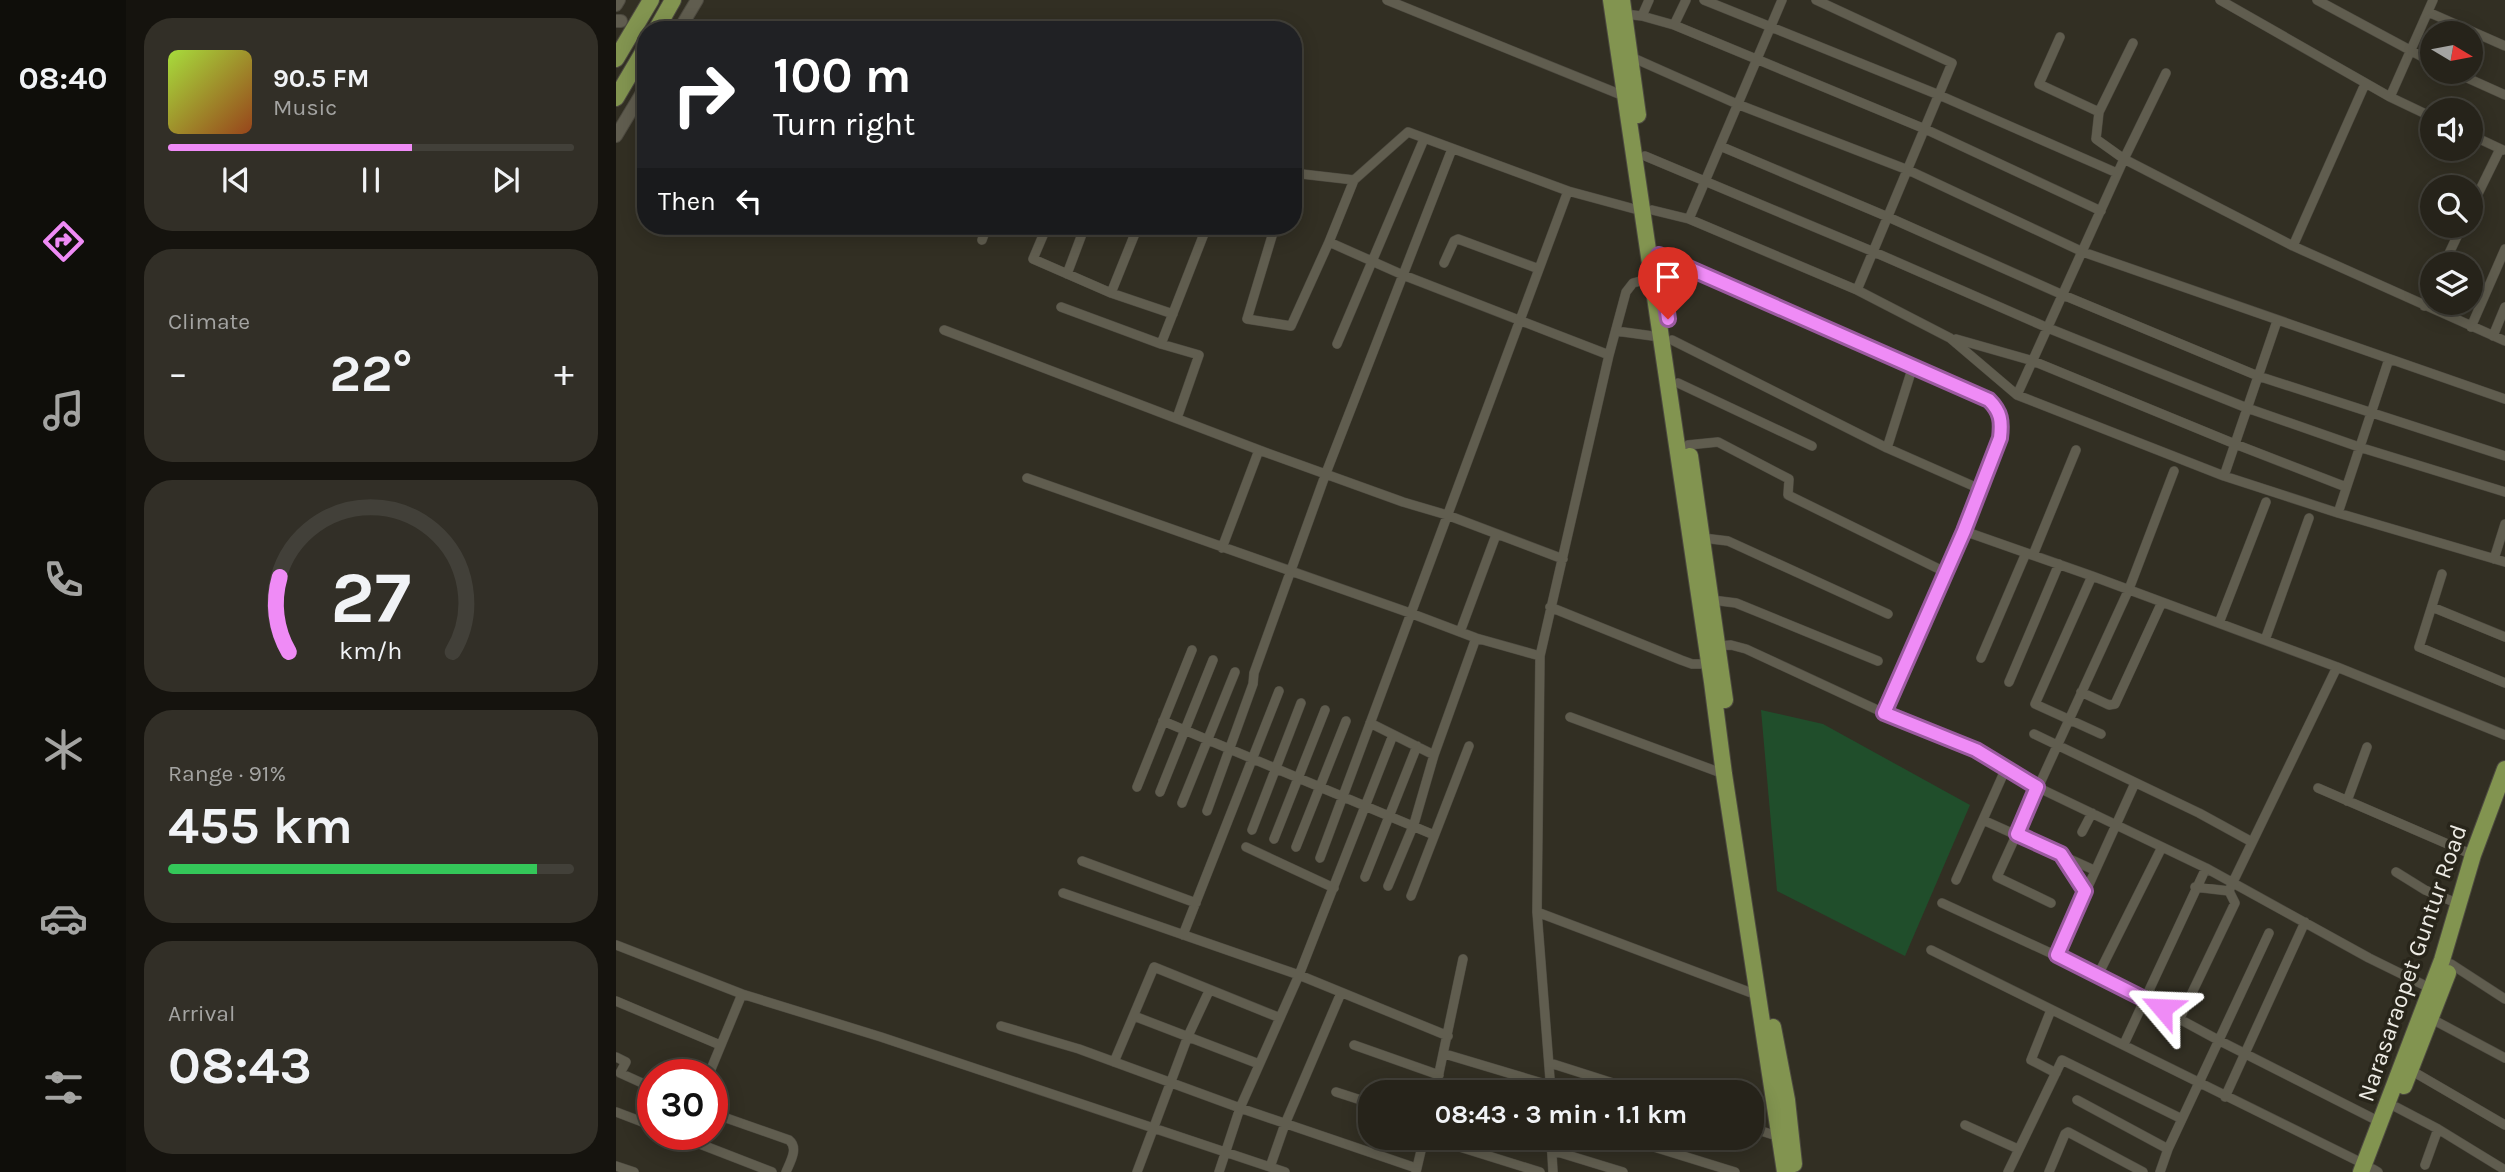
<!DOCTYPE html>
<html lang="en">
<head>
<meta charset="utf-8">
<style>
	:root { --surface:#26231a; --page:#322f27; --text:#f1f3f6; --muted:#a4a4a2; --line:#424039; --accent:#ef8bf6 }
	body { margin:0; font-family:Karla,sans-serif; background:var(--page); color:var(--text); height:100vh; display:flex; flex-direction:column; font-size:26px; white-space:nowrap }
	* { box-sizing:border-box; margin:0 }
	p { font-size:23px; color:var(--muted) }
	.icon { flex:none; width:38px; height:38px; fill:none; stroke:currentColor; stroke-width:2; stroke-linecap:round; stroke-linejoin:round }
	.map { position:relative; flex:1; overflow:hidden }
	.drawer { display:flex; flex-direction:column; gap:18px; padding:18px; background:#15130e; width:490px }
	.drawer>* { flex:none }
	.hud { position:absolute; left:21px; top:21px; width:665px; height:214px; border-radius:28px; box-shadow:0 4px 18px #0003,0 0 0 2px var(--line); background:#202124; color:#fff; overflow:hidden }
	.needle { width:46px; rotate:100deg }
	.controls { position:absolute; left:1804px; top:21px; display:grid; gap:14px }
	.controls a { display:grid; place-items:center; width:63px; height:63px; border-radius:50%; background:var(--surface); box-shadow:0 4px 18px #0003,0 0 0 2px var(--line); font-size:35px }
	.speed { position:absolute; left:21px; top:1059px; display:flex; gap:14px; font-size:35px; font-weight:700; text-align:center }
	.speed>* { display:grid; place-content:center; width:91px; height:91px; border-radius:50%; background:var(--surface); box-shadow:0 4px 18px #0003,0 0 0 2px var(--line); line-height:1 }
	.speed .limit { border:10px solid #d22; background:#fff; color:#111 }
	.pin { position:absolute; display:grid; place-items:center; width:60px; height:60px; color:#fff; margin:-72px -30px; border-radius:50% 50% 50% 0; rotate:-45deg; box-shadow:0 0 7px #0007 }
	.pin .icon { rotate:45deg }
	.me { position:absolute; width:77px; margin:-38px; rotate:296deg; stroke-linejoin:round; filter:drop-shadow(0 0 5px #0008) }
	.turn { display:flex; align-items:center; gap:24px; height:147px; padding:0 21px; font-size:32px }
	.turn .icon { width:91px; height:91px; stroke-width:2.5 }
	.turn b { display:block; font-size:49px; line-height:60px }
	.then { display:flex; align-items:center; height:66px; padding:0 21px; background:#0003; gap:14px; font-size:26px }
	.big { font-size:52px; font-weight:700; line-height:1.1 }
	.drawer .card { flex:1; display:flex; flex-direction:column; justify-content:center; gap:10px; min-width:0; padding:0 24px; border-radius:28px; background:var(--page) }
	.drawer .dial { align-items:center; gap:0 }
	.dial svg { height:182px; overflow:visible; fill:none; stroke:var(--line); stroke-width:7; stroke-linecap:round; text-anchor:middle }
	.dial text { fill:var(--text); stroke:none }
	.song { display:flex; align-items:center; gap:21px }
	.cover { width:84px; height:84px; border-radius:10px; background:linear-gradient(135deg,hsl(80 70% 55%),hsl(20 70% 35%)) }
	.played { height:7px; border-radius:4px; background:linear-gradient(90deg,var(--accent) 60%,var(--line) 60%) }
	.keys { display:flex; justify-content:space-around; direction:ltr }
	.heat { display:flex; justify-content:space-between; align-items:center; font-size:38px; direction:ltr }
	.charge { height:10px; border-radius:5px; background:linear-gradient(90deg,#34c759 91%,var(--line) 0) }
	.trip { position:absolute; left:742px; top:1080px; width:406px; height:70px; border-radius:28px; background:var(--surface); box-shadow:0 4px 18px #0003,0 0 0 2px var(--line); font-weight:700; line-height:70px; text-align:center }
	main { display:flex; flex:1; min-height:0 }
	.tab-bar { display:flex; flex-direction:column; width:126px; justify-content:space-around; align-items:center; background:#0f0e0a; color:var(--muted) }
	.tab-bar .icon { width:49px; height:49px }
	.tab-bar .active { color:var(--accent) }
	.tab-bar b { font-size:32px; color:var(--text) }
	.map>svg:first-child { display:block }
	.water { fill:#204e2b }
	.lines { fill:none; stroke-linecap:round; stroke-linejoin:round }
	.minor-casing { stroke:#4d4a40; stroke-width:10 }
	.tertiary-casing { stroke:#4d4a40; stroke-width:14 }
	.trunk-casing { stroke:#4d4a40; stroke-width:18 }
	.minor { stroke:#605d4f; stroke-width:9 }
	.tertiary { stroke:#605d4f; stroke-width:12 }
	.trunk { stroke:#829450; stroke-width:16 }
	.route-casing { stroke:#9b5aa0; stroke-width:18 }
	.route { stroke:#ef8bf6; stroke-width:12 }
	.labels { text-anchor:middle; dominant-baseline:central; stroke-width:7; stroke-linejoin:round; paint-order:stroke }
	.street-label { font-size:24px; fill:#eeece5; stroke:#28251a }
</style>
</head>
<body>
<main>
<nav class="tab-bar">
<b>08:40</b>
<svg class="icon active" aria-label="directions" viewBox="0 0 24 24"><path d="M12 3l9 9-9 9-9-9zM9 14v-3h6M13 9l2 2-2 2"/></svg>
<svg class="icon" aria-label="music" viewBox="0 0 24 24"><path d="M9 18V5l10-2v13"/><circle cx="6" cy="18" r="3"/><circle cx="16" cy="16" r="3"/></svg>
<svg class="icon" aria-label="phone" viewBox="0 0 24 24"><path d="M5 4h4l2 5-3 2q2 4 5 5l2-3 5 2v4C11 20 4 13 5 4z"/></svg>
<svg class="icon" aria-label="climate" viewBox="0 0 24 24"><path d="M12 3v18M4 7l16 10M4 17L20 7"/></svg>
<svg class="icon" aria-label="car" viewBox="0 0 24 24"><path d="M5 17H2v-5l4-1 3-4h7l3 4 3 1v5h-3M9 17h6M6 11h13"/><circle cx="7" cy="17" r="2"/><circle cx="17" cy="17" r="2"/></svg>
<svg class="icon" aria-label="filters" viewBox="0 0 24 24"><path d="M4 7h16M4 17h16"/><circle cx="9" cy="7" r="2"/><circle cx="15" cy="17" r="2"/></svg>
</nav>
<section class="drawer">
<div class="card">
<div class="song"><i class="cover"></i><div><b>90.5 FM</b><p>Music</p></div></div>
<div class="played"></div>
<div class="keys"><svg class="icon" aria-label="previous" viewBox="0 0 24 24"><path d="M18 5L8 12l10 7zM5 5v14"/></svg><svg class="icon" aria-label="pause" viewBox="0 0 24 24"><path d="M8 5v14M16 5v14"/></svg><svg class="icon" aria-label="next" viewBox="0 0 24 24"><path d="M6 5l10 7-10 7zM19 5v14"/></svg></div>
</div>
<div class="card"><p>Climate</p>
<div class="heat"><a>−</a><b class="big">22°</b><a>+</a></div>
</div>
<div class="card dial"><svg viewBox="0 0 100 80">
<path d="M14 69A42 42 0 1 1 86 69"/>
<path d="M14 69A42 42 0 0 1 10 36" stroke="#ef8bf6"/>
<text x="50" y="56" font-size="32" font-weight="700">27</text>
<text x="50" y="72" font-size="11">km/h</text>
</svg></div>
<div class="card"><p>Range · 91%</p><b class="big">455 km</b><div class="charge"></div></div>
<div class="card"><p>Arrival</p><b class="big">08:43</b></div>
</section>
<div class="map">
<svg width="1889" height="1172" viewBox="0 0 1889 1172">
	<rect width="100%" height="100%" fill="#322f23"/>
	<path class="water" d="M1145,710L1207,724L1354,805L1289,956L1161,891Z"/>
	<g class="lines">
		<g class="minor-casing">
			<path id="minor" d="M771,0L1008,96
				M1088,0L1323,95L1501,173
				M1200,0L1336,63L1241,290
				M1604,0L1774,97L1816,117
				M1701,0L1816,62
				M1812,12L1889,46
				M1008,14L1026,16L1058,25L1309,129L1485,211
				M1026,16L1033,0
				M1058,25L1070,0
				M1444,37L1423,84L1483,112L1480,139L1508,159L1677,246L1889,341
				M1013,56L1121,104L1292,170L1467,252L1889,399
				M1838,72L1889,95
				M1774,97L1817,0
				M1483,112L1517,43
				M1855,135L1887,150
				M1104,146L1272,217L1447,295L1642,376L1889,456
				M1029,156L1258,252L1432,328L1631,408L1743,447L1889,492
				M677,173L738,180L792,132L952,191L1026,211
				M1855,208L1884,149
				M1036,210L1073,219L1241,290L1334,338L1401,395L1608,476L1722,513L1889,562
				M1073,219L1166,0
				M431,226L417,259L495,293L557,314
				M659,226L631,319L675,326L713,242L738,180
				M366,240L371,226
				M713,242L787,275L993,355
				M1677,246L1749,84
				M1043,255L1372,400C1385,412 1386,421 1384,438L1348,531L1268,713
				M828,263L838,241L842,239L923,269
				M1828,264L1846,226
				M451,274L469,226
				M495,293L522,226
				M1808,306L1816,288
				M445,307L545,344L583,355L561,418
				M1855,327L1889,249
				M328,330L643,450L787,502L831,515L947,559
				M1000,331L1044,337
				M1877,336L1889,307
				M1340,339L1417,361L1619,444L1730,487
				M1056,340L1271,448L1364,489
				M545,344L591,226
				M721,344L808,139
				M1062,383L1196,446
				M1401,395L1508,159L1550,73
				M1072,445L1102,442L1173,479L1172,495L1329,572
				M1271,448L1297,366
				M1608,476L1661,321
				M411,478L794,613L860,638L924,656
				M1722,513L1773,359
				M1348,531L1476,576L1721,667L1616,884L1613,891L1619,903L1564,1018
				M1087,538L1112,541L1272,614
				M606,548L643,450
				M1417,555L1460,450
				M1878,559L1889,524
				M1826,574L1803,647L1889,683
				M1476,576L1419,704L1485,734
				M1096,600L1120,603L1262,661
				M934,607L1065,660L1076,664H1093
				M1816,607L1889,637
				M1603,623L1650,502
				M844,632L880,535
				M1649,640L1693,518
				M1102,646L1115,645L1130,649L1268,713L1360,750L1421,787L1590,868L1753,958L1814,988
				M1365,658L1410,553
				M1721,667L1889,735
				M1393,682L1443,564
				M1465,692L1493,705L1499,704L1546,602
				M954,717L1108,774
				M547,721L818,835
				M754,723L818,755
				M1418,734L1583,813L1636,842
				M521,787L576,650
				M1702,788L1857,855
				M544,792L597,660
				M1731,801L1751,747
				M566,803L619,672
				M591,811L637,684L638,673L710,473L836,149
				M1367,820L1478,870
				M636,830L685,703
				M1466,832L1476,813
				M658,839L709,710
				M630,847L718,888
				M680,847L730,721
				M1445,854L1469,891
				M704,858L952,191
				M466,861L580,903
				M1780,872L1809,890L1843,904
				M749,877L801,746
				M1340,880L1390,768
				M772,886L798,824L818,755L860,638
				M1579,887L1613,891
				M447,893L683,975L832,1036
				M795,896L853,746
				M1326,903L1482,975L1604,1041L1764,1122
				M1435,903L1381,877L1513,589L1558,471
				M921,912L1141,995
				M567,935L663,691
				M0,945L126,994L265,1037L669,1172
				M1315,950L1748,1164
				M1441,955L1519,783
				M1835,964L1889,999
				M1482,975L1546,847
				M0,1001L104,1045
				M1435,1010L1415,1060L1440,1073
				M518,1016L643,1064
				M1814,1018L1889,1058
				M385,1026L463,1049L624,1108L800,1168
				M1508,1044L1590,868
				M738,1045L823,1075
				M829,1054L936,1086
				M0,1057L10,1062L4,1073L37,1088
				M498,1062L538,967L664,1018
				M934,1063L1025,1092
				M1791,1068L1889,1125
				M93,1074L126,994
				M720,1092L754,1103
				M819,1092L847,959
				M935,1092L921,912L924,656L993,355L1010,292L1017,283L1036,278
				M1609,1097L1689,922
				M1461,1100L1552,1149
				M1780,1107L1822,1129L1889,1170
				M0,1112L37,1126
				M96,1113L173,1140C183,1148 174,1162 170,1172
				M1349,1125L1402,1149
				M1136,1128L1164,1137
				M58,1134L156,1172
				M815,1138L924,1172
				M935,1138L937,1172
				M1009,1138L1119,1172
				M935,1150L1007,1172
				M1809,1165L1822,1129
				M0,1166L18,1172
				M654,1167L669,1124L725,993
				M1757,1169L1762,1172
				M521,1172L572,1036L593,991
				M603,1172L624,1108L683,975L777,735
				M800,1172L808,1138
				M1392,1172L1446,1060L1566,1119
				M1433,1172L1449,1134L1452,1132L1527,1172
				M1544,1172L1552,1149L1653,933"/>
		</g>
		<g class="tertiary-casing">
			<path id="tertiary" d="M0,5L3,0
				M0,21H5
				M63,30L81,0
				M0,136L30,86"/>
		</g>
		<g class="trunk-casing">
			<path id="trunk" d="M995,0L1096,682L1108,774L1169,1172
				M1006,0L1022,115
				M40,30L57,0
				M0,59L35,0
				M0,98L30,47
				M1074,456L1109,700
				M1157,1027L1171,1100L1178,1164
				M1788,1086L1832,973
				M1745,1172L1826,960L1857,855L1889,769"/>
		</g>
		<use href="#minor" class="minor"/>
		<use href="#tertiary" class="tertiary"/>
		<use href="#trunk" class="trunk"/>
	</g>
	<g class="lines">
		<g class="route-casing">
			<path id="route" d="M1052,319L1043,255L1373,400C1385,412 1386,421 1384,438L1348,531L1268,713L1360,750L1421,787L1401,834L1445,854L1469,891L1441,955L1546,1008"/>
		</g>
		<use href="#route" class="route"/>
	</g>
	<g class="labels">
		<g class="street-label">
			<text transform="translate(1796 963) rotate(-71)">Narasaraopet Guntur Road</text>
		</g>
	</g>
</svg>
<div class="controls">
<a><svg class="needle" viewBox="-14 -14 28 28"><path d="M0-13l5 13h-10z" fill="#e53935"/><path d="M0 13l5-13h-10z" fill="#a4a4a2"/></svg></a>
<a><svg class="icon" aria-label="sound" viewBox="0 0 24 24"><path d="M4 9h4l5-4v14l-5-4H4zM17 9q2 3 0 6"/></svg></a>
<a><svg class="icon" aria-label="search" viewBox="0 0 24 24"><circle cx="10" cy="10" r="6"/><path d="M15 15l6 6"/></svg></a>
<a><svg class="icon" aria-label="layers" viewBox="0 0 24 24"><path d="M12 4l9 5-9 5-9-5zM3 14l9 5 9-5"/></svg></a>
</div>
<div class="speed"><div class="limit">30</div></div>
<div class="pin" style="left:1052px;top:319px;background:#d93025"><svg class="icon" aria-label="arrive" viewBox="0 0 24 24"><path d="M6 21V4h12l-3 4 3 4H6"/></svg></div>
<svg class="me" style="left:1546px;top:1008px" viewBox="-20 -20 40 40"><path d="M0-17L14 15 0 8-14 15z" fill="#ef8bf6" stroke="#fff" stroke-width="4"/></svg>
<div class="trip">08:43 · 3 min · 1.1 km</div>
<div class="hud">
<div class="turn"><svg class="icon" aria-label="right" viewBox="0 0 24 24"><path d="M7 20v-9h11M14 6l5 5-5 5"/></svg><div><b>100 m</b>Turn right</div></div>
<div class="then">Then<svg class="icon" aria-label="left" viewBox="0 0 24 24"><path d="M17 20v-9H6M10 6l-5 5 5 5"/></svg></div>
</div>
</div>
</main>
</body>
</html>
